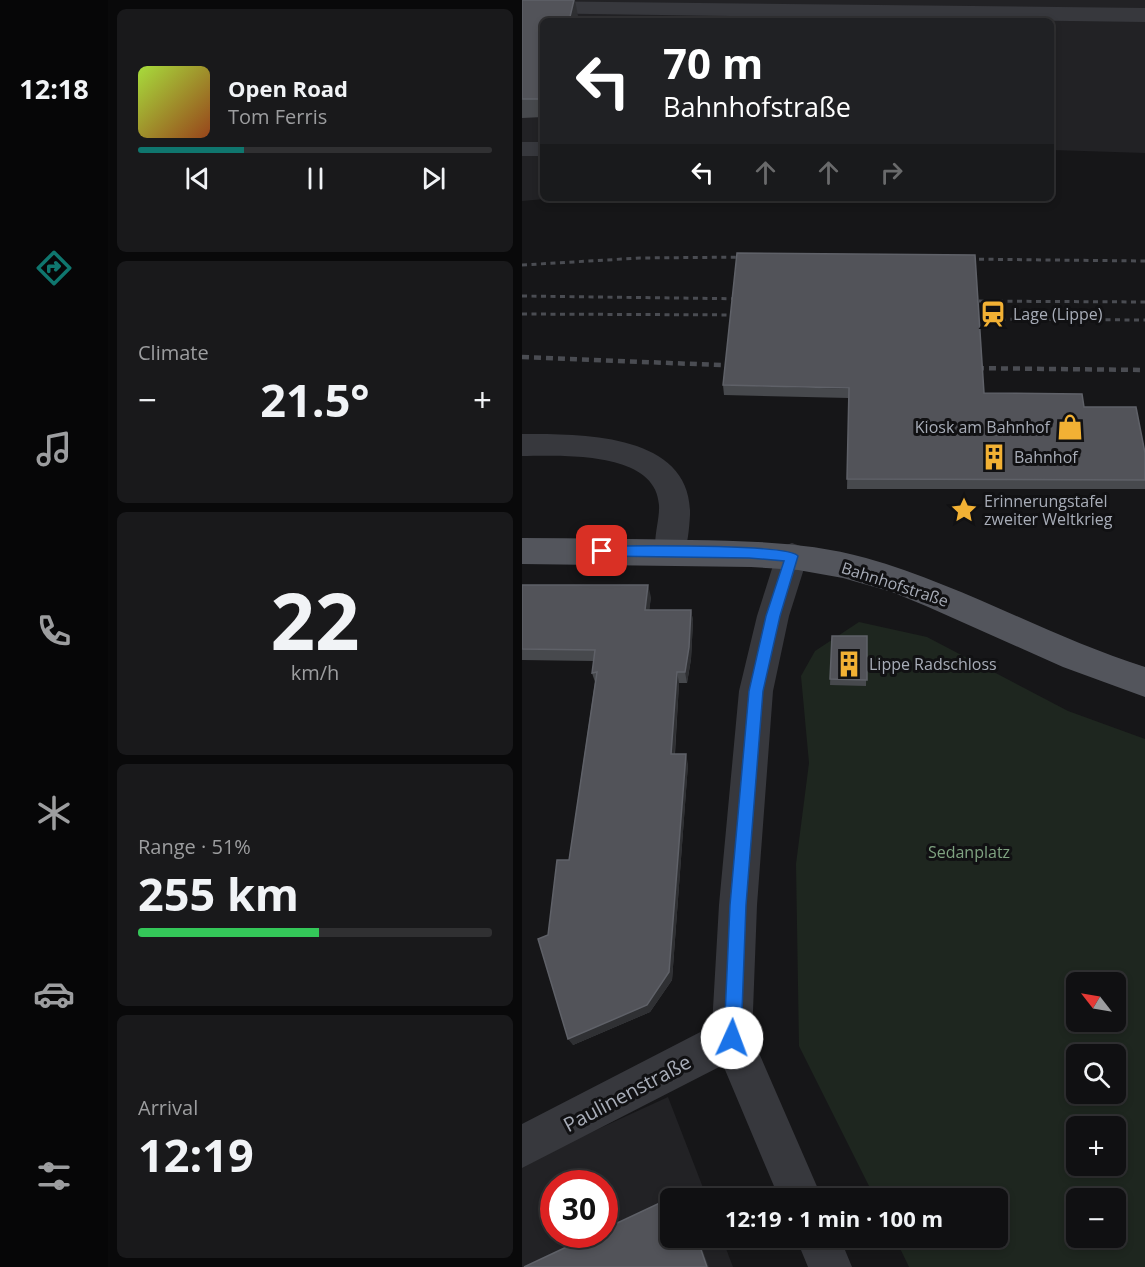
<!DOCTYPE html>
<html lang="en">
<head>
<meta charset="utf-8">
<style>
	:root { --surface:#101012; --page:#19191b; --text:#f1f3f6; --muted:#9c9d9f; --line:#303032; --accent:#0f766e }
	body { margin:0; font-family:"Open Sans",sans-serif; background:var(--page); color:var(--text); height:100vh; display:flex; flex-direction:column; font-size:22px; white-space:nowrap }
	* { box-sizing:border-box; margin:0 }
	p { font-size:20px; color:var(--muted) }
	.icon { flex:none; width:33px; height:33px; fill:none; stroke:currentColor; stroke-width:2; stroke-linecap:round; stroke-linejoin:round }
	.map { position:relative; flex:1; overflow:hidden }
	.sheet { display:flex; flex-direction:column; gap:9px; padding:9px; background:#09090a; width:414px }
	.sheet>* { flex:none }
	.guide { position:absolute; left:18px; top:18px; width:514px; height:183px; border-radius:9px; box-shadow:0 3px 9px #0003,0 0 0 2px var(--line); background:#202124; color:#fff; overflow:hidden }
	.needle { width:39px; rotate:301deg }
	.controls { position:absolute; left:544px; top:972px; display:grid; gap:12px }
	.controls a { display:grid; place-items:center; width:60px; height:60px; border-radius:9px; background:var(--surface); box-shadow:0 3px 9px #0003,0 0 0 2px var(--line); font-size:30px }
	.speed { position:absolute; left:18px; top:1170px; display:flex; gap:12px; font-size:30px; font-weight:700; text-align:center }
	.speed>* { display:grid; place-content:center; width:78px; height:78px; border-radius:50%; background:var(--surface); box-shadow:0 3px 9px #0003,0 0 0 2px var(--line); line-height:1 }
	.speed .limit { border:9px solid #d22; background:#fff; color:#111 }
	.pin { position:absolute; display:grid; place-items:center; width:51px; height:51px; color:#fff; margin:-26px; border-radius:12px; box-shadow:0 3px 9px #0006 }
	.me { position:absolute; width:66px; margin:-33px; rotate:2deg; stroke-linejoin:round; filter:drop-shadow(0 0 4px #0008) }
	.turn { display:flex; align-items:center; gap:21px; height:126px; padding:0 24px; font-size:27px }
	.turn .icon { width:78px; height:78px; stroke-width:2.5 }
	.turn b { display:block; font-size:42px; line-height:51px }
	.lanes { display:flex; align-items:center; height:57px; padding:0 24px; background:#0003; justify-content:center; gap:30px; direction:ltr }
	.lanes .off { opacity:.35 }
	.big { font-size:45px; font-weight:700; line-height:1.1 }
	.sheet .widget { flex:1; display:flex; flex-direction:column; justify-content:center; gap:9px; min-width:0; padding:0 21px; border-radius:9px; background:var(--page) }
	.sheet .dial { align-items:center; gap:0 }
	.dial b { font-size:78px; line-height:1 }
	.song { display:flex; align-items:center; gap:18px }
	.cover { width:72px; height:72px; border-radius:9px; background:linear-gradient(135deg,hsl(80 70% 55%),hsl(20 70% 35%)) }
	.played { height:6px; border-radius:3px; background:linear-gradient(90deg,var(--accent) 30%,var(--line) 30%) }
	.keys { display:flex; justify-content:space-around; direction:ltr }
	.heat { display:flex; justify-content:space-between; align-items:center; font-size:33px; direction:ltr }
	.charge { height:9px; border-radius:4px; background:linear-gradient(90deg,#34c759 51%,var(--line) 0) }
	.trip { position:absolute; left:138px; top:1188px; width:348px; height:60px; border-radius:9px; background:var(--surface); box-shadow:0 3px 9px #0003,0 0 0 2px var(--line); font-weight:700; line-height:60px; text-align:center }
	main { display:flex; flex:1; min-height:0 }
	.tab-bar { display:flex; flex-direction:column; width:108px; justify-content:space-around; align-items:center; background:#060607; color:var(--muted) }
	.tab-bar .icon { width:42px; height:42px }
	.tab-bar .selected { color:var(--accent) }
	.tab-bar b { font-size:27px; color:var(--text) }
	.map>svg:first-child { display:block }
	.built { fill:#222225; fill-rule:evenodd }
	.green { fill:#1e261f; fill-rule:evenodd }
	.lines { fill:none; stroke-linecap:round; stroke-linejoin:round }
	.minor { fill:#37383d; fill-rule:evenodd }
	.major { fill:#53555c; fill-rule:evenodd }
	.rail-far1 { stroke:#4a4c52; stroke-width:3; stroke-dasharray:5 4.5; stroke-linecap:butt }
	.rail { stroke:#4a4c52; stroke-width:4.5; stroke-dasharray:7 5; stroke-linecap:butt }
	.wall { fill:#47494d }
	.shaded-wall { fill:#2f3033 }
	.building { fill:#525359; stroke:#5f6168; stroke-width:1.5 }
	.route { fill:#1a73e8; stroke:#114b97; stroke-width:1.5 }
	.labels { text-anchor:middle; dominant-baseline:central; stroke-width:6; stroke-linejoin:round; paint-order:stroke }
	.poi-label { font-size:16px; fill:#a8adb8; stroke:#111113; text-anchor:start }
	.street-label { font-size:16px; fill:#a8adb8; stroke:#111113 }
	.park-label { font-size:16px; fill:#7fa381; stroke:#111113 }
	.near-street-label { font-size:20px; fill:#a8adb8; stroke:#111113 }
</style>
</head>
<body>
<main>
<nav class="tab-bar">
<b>12:18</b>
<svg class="icon selected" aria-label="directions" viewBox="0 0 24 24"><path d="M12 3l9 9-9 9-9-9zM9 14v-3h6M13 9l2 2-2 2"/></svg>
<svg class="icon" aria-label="music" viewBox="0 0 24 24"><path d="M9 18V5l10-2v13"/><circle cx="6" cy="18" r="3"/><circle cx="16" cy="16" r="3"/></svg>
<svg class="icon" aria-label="phone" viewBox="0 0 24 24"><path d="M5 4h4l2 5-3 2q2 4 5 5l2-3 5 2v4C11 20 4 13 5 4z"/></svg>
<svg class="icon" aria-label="climate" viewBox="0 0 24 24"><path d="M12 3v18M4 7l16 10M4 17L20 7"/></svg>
<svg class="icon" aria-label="car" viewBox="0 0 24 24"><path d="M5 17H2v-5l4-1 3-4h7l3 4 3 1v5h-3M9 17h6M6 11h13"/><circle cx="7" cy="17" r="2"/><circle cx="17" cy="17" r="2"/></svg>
<svg class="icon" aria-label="filters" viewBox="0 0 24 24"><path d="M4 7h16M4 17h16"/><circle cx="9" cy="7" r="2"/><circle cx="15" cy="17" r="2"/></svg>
</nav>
<section class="sheet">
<div class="widget">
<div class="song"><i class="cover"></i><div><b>Open Road</b><p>Tom Ferris</p></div></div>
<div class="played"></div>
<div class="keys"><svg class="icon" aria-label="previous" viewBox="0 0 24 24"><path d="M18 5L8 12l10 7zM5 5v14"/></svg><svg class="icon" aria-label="pause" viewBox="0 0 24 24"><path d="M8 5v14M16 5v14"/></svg><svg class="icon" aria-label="next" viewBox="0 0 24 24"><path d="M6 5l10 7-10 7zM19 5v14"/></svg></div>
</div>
<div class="widget"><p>Climate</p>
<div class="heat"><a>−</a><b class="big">21.5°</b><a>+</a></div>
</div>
<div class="widget dial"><b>22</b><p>km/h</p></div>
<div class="widget"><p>Range · 51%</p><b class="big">255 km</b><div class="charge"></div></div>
<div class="widget"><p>Arrival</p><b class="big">12:19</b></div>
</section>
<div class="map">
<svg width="623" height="1267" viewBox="0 0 623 1267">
	<rect width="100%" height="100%" fill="#161618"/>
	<path class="built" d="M44,0H623V153L530,150V21H38Z
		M0,23H21V198H33L0,201Z
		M146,1097L185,1198H148V1238H200L211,1267H0V1164ZM32,1184H82V1234H32Z"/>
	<path class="green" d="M337,622L405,637L546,711L623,739V1267H387L373,1238H476V1198H353L277,1046L274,864L287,763L279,676L293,651ZM555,982H594V1022H555ZM555,1054H594V1094H555ZM555,1126H594V1166H555ZM555,1198H594V1238H555Z"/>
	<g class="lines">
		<path class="minor" d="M0,1L623,8V22L0,13Z
			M0,142H21V156H0Z
			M0,434C57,434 170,432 168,515C167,530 166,546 159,560L148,564L137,560C128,544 138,523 137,505C134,450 38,456 0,456Z
			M270,543L281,547L286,556L267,616L251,691L235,905L230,1037L300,1198H257L201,1065L0,1168V1124L190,1026L197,905L217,691L235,616L254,556L259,547Z
			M274,1238H318L330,1267H286Z"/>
		<path class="major" d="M0,538C56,538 112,539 168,540C227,541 287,542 344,558C440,585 528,637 623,667V697L541,667L404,606L370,592L321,578L276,570L229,567L0,564Z"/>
		<path class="rail-far1" d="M438,259L623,261
			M0,265L118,258L231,257
			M0,296L228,299
			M438,301L623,302
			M0,314L225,315
			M441,319L623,320"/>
		<path class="rail" d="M0,357L221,366
			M443,368L623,370"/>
	</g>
	<path class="wall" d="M0,0L56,16L55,21H21V117L0,118Z
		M201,385L462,393L562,407L623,453V489H325L327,398L202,395Z
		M0,585L129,597L127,610H169L171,621L169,659L165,683H157L153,754L166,764L150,980L128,1012L51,1045L26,935L47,860L73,682L70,673L72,661L0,660Z
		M310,636H345L344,686L308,685Z"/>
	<path class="shaded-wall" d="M52,0H53L56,16L55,21H47Z
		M126,585L129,597L126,621L123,610Z
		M169,610L171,621L169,659L165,683L163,672Z
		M155,672L157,683L152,764L149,754Z
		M164,754L166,764L150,980L128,1012L51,1045L46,1039Z
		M175,1238H176L187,1267H185Z"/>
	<path class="building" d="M0,0H52L47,21H21V99H0Z
		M256,19L453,21H255Z
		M215,253L453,255L462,393L560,394L562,407H614L623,453V480L325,479L327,388L201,385Z
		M0,585H126L123,610H169L167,647L163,672H155L149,754H164L147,972L125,1005L46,1039L16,939L26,935L35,860H47L75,672L70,673L73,650L0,649Z
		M310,636H345V680L308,679Z
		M159,1193L161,1198H148V1238H175L185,1267H2L53,1243L51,1238L59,1234H82V1223L89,1220L91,1225Z"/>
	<path class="route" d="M80,546C105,546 268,543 276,556L258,616L241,691L224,905L219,1038L216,1044L210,1046L204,1044L202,1038L208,905L227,691L244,616L262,561L227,558L80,556L73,551Z"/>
	<defs>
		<g id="station-bare" transform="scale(2.07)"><path d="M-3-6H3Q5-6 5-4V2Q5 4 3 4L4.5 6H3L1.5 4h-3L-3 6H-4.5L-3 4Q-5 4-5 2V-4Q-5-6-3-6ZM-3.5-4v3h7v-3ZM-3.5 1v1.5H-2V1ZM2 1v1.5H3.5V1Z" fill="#f2b134" stroke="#111113" stroke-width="2.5" paint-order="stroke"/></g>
		<g id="shop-bare" transform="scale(2.07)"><path d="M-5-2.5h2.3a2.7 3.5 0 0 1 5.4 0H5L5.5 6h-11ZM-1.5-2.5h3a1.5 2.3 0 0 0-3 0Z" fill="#f2b134" stroke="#111113" stroke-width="2.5" paint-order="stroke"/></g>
		<g id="building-bare" transform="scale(2.07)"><path d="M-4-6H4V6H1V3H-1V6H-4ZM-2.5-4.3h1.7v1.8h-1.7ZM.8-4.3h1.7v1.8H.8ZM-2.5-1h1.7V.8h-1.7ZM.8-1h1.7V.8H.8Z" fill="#f2b134" stroke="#111113" stroke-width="2.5" paint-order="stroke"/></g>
		<g id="sight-bare" transform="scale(2.07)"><path d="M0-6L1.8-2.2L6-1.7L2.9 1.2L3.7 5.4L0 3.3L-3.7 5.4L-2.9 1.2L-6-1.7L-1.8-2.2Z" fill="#f2b134" stroke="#111113" stroke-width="2.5" paint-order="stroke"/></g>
	</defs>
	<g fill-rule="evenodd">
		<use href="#station-bare" x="471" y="314"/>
		<use href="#shop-bare" x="548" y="427"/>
		<use href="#building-bare" x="472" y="457"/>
		<use href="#sight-bare" x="442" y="510"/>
		<use href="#building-bare" x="327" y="664"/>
	</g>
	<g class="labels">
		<g class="poi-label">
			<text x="491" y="314">Lage (Lippe)</text>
			<text x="528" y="427" text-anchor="end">Kiosk am Bahnhof</text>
			<text x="492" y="457">Bahnhof</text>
			<text x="462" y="501">Erinnerungstafel<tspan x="462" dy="18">zweiter Weltkrieg</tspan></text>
			<text x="347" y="664">Lippe Radschloss</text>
		</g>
		<g class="street-label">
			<text transform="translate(373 584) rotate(18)">Bahnhofstraße</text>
		</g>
		<g class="park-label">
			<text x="447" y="852">Sedanplatz</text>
		</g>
		<g class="near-street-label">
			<text transform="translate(105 1093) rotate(-28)">Paulinenstraße</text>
		</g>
	</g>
</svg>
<div class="controls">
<a><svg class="needle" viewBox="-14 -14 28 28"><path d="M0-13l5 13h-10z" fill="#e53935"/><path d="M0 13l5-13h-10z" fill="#9c9d9f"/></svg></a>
<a><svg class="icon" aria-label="search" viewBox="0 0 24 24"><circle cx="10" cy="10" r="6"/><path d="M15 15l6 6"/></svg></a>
<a>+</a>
<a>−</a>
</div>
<div class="speed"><div class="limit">30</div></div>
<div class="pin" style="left:80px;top:551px;background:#d93025"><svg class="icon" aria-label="arrive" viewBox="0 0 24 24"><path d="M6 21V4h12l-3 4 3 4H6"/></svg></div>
<svg class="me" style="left:210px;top:1038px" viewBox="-20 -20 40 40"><circle r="19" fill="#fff"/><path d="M0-13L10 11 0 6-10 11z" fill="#1a73e8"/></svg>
<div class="trip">12:19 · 1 min · 100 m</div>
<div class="guide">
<div class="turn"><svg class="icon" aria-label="left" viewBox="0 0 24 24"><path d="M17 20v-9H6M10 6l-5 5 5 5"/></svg><div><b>70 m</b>Bahnhofstraße</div></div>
<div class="lanes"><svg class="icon" aria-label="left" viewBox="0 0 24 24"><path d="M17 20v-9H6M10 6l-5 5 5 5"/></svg><svg class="icon off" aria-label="ahead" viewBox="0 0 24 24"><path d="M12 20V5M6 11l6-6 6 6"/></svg><svg class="icon off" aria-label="ahead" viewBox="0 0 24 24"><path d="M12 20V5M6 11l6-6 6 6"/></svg><svg class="icon off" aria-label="right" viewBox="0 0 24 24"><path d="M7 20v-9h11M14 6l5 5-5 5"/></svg></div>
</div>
</div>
</main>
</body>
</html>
